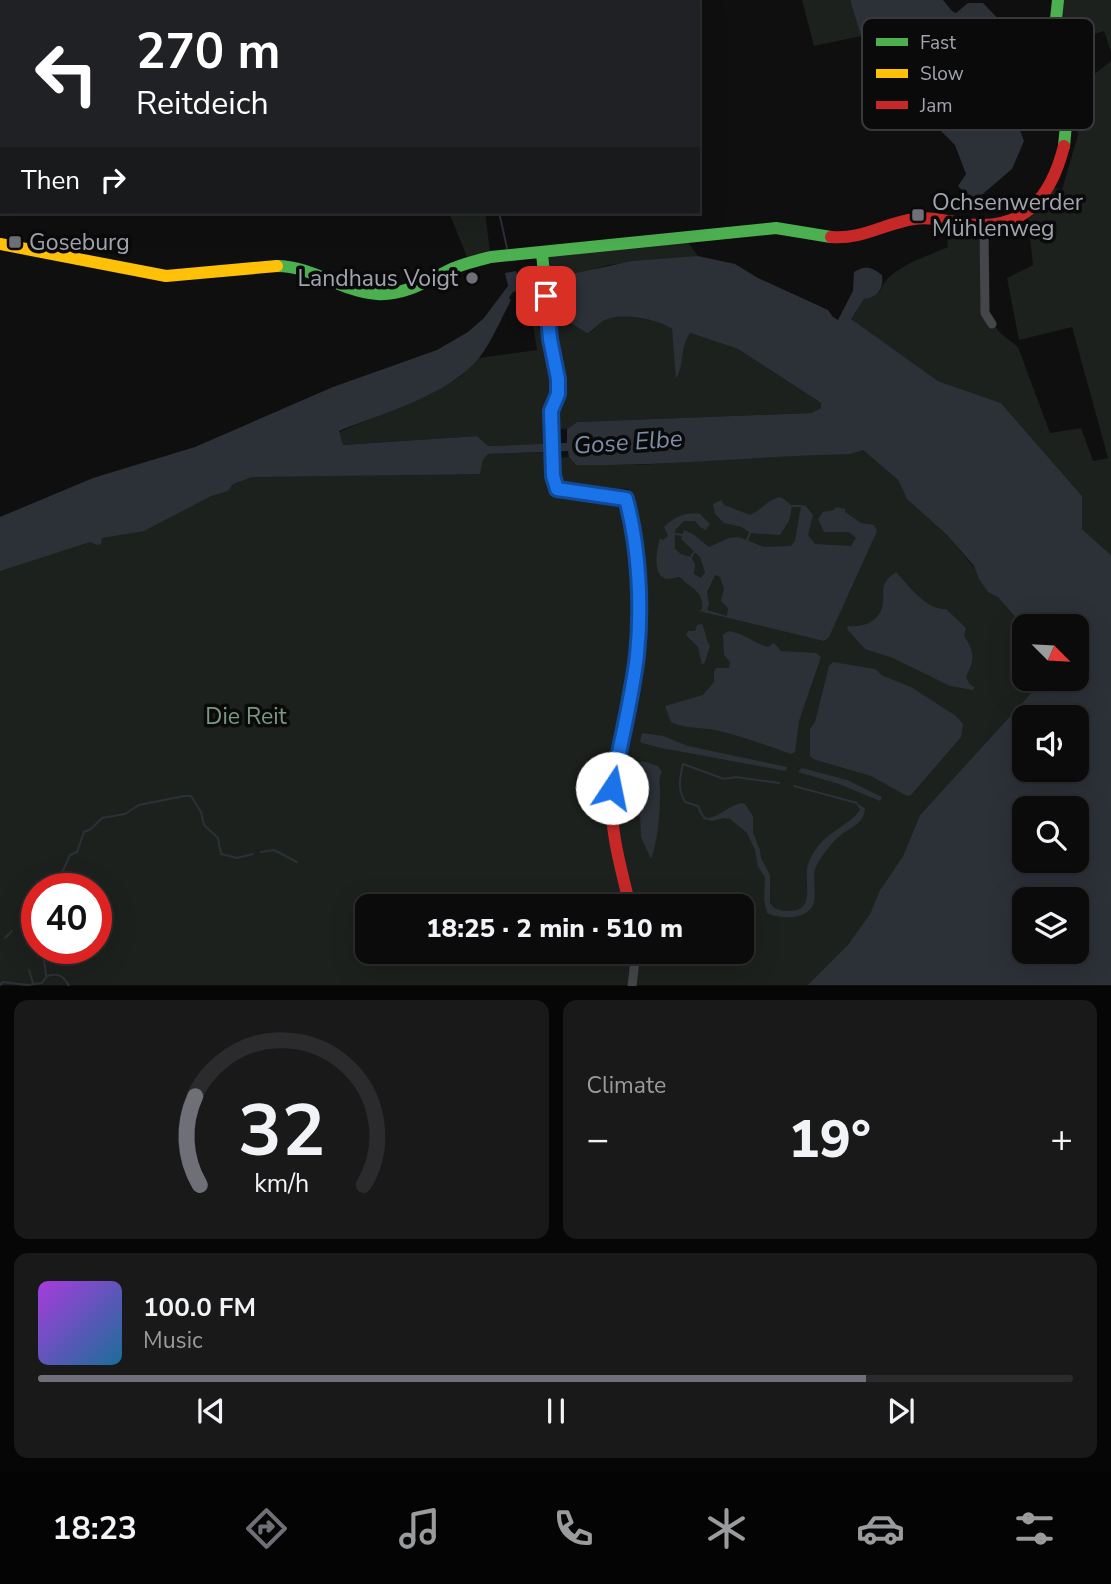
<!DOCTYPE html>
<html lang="en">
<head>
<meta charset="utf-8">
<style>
	:root { --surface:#0b0b0c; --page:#19191a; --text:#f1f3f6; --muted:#9a9b9d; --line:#2b2b2d; --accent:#6f7077 }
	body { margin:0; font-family:"Nunito Sans",sans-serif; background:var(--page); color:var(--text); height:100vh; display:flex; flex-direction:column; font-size:26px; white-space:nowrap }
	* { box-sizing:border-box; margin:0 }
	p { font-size:23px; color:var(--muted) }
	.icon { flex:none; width:38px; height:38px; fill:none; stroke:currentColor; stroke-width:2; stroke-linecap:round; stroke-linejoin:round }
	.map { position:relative; height:986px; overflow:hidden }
	.side { display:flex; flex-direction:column; gap:14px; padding:14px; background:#060607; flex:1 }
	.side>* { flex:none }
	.hud { position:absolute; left:0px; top:0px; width:700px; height:214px; box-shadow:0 7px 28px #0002,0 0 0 2px var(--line); background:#202124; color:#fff; overflow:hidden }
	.needle { width:46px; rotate:114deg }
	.fabs { position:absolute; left:1012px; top:614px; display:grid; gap:14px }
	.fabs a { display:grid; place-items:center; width:77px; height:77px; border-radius:14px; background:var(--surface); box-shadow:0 7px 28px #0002,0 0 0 2px var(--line); font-size:35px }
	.speed { position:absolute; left:21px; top:873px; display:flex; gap:14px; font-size:35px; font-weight:700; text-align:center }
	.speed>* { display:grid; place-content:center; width:91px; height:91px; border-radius:50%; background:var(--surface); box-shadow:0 7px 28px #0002,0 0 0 2px var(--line); line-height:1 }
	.speed .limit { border:10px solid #d22; background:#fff; color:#111 }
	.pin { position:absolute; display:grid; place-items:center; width:60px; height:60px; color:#fff; margin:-30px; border-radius:14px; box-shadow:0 4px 10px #0006 }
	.me { position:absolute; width:77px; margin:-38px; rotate:11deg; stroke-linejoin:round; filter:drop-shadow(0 0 5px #0008) }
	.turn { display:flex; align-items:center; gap:24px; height:147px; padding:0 21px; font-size:32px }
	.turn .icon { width:91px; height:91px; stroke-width:2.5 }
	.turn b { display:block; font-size:49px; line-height:60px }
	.then { display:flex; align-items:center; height:66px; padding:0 21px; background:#0003; gap:14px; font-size:26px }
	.big { font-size:52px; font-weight:800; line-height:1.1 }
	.side .widget { flex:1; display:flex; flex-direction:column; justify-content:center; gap:10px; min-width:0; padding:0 24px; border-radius:14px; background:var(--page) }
	.side .dial { align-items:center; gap:0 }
	.dial svg { height:182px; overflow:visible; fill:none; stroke:var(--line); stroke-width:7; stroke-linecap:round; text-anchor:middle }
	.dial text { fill:var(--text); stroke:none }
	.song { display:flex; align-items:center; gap:21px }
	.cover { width:84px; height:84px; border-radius:10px; background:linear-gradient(135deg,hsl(280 70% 55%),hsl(200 70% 35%)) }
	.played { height:7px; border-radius:4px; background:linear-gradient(90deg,var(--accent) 80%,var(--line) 80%) }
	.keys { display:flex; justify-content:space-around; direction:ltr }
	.heat { display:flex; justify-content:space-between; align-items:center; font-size:38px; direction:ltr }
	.side .tiles { flex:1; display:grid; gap:14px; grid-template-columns:1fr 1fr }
	.widget:last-child { grid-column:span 2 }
	.trip { position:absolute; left:355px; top:894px; width:399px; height:70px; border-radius:14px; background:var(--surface); box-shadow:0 7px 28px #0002,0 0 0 2px var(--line); font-weight:800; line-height:70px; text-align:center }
	.tab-bar { display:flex; height:112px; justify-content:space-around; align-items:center; background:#040405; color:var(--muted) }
	.tab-bar .icon { width:49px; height:49px }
	.tab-bar .current { color:var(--accent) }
	.tab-bar b { font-size:32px; color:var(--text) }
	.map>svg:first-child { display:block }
	.green { fill:#1c211d; fill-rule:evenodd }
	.water { fill:#2b3137; fill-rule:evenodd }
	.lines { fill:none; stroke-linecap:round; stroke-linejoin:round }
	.stream { stroke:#2b3137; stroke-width:2 }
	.street { stroke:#454649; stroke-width:9 }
	.fast { stroke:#4caf50; stroke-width:12 }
	.slow { stroke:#ffc107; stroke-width:12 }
	.jam { stroke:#c62828; stroke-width:12 }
	.route-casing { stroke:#114b97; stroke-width:18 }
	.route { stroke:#1a73e8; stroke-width:12 }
	.poi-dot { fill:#6f7077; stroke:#0a0a0b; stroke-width:2.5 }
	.labels { text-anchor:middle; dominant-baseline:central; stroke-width:7; stroke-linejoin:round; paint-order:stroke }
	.poi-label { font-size:23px; fill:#a2a4af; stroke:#0a0a0b; text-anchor:start }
	.park-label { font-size:23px; fill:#7b9981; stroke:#0a0a0b }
	.water-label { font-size:24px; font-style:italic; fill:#7c8da7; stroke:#0a0a0b }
	.key { fill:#0a0a0b; stroke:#38383c; stroke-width:2 }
	.key-label { font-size:19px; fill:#a2a4af }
</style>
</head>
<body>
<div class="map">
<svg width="1111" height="986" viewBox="0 0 1111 986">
	<rect width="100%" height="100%" fill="#0f0f10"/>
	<path class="green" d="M802,0H850L861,36L814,46Z
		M1063,0H1111V52L1104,31L1056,46Z
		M1111,61V555L1082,529L1081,495L1001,403L938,381L850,319L864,299L880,291C889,267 926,257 948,247L946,225L979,227L986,311L999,332L1018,347L1050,433L1081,428L1093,461L1108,458L1072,327L1019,340L1007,278L1033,265L1028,218L1052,187L1062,190L1078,135L1074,90Z
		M449,212H485L490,252L467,257Z
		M687,241L698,256L608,265L565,278L566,320L591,332C595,329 599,323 604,320C619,311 658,319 672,329L679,373L683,344L690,333L738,349L821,403V408L811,413L577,422L567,429H556L554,337L548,257Z
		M531,313L545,339L555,377L547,444L488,446L477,436L342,445L339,432L423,397L460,377L479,358L537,350Z
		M863,450L898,480L904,493L946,534L1024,627V679H1044L920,815L903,856L882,887L870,914L851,944L810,985H0V566L247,475L461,471L480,474L483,460L488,454L546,452L548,491L623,501L631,498L628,489C604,487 572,499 557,475L556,458L569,457L576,465H639ZM37,889H96V948H37ZM368,906H742V952H368Z"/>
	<path class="water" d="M850,0H943L952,11L956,13L968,3H983L1003,24L1015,27L1022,41L1019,49L1022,50C1020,62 1012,71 1010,81C1006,100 1018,124 1024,141L1012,169L978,198L968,197L958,186L966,174L955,145L904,94L889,71L874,34L861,36Z
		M698,256L735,264L758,278L828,310L833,317L838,320L853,291L854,272C865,265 872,267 882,275C884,288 878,297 864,299L851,319L938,381L1001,403L1082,496V529L1111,555V985H808L848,945L870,914L880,890L903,856L920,815L1044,679H1076V626L1024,627L998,597L988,592L979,579L974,566L946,534L907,499L898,480L863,450L850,454C759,456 668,466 576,465L569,457L568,451L488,454L483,460L480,474L252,477L233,484L228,491L211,496L144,531L102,538L101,544L97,545L90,542L0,571V517L93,478L195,447L333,387L437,350L468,332L484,318L508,286L505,273L516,271L517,274H521L523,289L513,292L509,298L511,300C501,319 492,341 479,358C449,395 383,413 339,431L343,445L477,436L488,446L567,443V429L577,422L811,413L821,408V403L738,349L690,333C679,350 685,363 676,379L672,329C658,319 621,312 605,320C598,323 595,330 587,333L566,320L565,281L567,275L632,261ZM1024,718H1076V770H1024ZM1024,808H1076V861H1024ZM1024,900H1076V952H1024Z
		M779,497L784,499L792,506L789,521L780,535L750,533L742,527L724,523L715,514L713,504L721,500L724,505L750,515C761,510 768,500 779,497Z
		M805,505L813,515L808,535L815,544L851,546L856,538L849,532H824L818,519L823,512L834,510L836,507L845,509V512L861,523L874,525L877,531L829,637L824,641L699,611L702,609C705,592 690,588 680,577C676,577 672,579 668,579C651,577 657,548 660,538L663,540L668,536L664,527C675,516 686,512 700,514L710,524L706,530L700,527L695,521H684L675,530V549L681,554L691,557L695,564L694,574L701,578L705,572L700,557L681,539L684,530L693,534L709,547L729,538L738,537L764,547L791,546L795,541L801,506ZM715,575L720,577L724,589L721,601L728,608L727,616L707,610L709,603L707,592Z
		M896,572C908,585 927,611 946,609L966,628L964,635C975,654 975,658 966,677L970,685L975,687L973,690L950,686L893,658L865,649L847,629L848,626C863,628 881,621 883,603C884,595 881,587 887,580C889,576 893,575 896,572Z
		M702,624C706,632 705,638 710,646L705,662L702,665L698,647L686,635L688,631H695L697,625Z
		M728,631C744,633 753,643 768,647L774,643L781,651L816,653L821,657L799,721L795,752L791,754C766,745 741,736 715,730C700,727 686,729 671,722L665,706L703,695L714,682V672L716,668H729L730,662L724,655L723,635Z
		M833,662L875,669L883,676L911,687L956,716L963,724L961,737L911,795L907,796L871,776L813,759L810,756V729L815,722L829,666Z
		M642,733L663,736L688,746L787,767L786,771L661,748L642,743L640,741Z
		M642,761L658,766L662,772C658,779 660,785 660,793C660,814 658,840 651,859L641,837L640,815L644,799L640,794L639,764Z
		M802,768L847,780L882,797L880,801L839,784L798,772Z
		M741,803L745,804L753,816V832L760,850L761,858L770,875V903C775,910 780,911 789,911C815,911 805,885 807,869C808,862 812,855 816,849C829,830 849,826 860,810L856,803L865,808C864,824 851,827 841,835C834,840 828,848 823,855C820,859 817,864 815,869C811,889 825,912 793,917C785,918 775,917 767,913L764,900L765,877L758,867L755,850L747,833L730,819L723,818L713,821L703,819L702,814L707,818C720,817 728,806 741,803Z"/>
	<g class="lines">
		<path class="stream" d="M157,0L158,2
			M448,0V2
			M0,145L1,150
			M499,212L507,248
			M792,506H801
			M676,534L682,535
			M747,540L750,533
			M691,557L694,552
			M794,786L857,803
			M702,815L698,806L685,802C677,788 680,778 683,764L724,779L736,777L779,783
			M261,852L274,850L297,862
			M45,889L49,880L61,875L70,855L77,852L84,832L91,829L102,818L125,814L139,805L184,796H191L201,812L204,825L218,838L221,854L237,858L253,854
			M5,938L12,931
			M29,970L33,983
			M46,975L43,953L47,948
			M0,985L3,982L27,985L42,983L47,976C58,973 63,975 69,986"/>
		<path class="street" d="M984,225L985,313L992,324
			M632,986L636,952"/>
		<path class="fast" d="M1058,0L1053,47L1067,114L1064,146
			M542,253L550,339L558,379L557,394L551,410L553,476L557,489L626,499L633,533
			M277,266C313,266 342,292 377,294C405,296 430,279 454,268C466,263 479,260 491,257L776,228L831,237"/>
		<path class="slow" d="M0,244L166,276L277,266"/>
		<path class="jam" d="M831,237C862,240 885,223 914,219C932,216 950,222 967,224C1025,231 1051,197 1064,146
			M630,906C621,868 609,829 612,789C614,757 625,726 631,694C642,642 642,585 633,533"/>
	</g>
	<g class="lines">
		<g class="route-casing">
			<path id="route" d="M546,296L550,339L558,379V394L551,411L553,476L557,489L626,499C639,546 642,606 637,655C632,699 620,744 612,788"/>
		</g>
		<use href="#route" class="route"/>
	</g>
	<g class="poi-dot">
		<rect x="911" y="208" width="14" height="14" rx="3.5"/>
		<rect x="8" y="235" width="14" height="14" rx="3.5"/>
		<circle cx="472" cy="278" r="7"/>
	</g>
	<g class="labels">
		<g class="poi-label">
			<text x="932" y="202">Ochsenwerder<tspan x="932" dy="26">Mühlenweg</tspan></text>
			<text x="29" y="242">Goseburg</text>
			<text x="458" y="278" text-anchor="end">Landhaus Voigt</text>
		</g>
		<g class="park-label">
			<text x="246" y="716">Die Reit</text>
		</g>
		<g class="water-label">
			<text transform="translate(628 442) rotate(-4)">Gose Elbe</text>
		</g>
	</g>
	<rect x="862" y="18" width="232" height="112" rx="10" class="key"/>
	<rect x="876" y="38" width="32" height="8" fill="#4caf50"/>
	<rect x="876" y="69" width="32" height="9" fill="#ffc107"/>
	<rect x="876" y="101" width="32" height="8" fill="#c62828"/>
	<g class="key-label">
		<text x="920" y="49">Fast</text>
		<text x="920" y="80">Slow</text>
		<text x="920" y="112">Jam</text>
	</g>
</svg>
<div class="fabs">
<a><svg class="needle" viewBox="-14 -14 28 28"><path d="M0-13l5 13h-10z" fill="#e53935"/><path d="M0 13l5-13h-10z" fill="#9a9b9d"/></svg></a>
<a><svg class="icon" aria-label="sound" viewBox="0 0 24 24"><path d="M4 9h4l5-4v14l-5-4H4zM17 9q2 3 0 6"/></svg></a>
<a><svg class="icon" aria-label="search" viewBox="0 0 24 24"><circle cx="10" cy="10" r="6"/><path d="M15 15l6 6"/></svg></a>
<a><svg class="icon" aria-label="layers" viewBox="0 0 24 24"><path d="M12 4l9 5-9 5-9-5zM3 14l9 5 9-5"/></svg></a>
</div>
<div class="speed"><div class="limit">40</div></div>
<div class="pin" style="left:546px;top:296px;background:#d93025"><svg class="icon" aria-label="arrive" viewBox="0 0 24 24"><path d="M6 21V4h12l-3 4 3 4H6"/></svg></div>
<svg class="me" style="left:612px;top:788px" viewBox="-20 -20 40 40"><circle r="19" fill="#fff"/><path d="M0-13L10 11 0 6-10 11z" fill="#1a73e8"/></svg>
<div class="trip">18:25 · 2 min · 510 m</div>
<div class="hud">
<div class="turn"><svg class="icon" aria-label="left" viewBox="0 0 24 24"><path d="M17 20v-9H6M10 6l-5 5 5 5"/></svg><div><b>270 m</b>Reitdeich</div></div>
<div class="then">Then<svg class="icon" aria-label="right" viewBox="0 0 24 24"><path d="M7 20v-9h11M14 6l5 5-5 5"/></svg></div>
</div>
</div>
<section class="side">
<div class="tiles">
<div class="widget dial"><svg viewBox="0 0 100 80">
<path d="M14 69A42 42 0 1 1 86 69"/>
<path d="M14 69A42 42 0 0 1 12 30" stroke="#6f7077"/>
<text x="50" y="56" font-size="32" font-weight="700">32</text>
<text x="50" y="72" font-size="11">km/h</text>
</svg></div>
<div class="widget"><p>Climate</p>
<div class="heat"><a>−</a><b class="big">19°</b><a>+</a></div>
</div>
<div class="widget">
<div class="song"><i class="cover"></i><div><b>100.0 FM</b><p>Music</p></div></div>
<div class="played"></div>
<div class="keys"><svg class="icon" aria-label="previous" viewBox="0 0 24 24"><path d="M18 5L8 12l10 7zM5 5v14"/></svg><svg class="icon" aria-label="pause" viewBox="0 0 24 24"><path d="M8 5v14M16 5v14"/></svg><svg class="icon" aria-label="next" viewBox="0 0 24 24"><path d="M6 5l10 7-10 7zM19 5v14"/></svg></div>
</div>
</div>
</section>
<nav class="tab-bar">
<b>18:23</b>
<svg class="icon current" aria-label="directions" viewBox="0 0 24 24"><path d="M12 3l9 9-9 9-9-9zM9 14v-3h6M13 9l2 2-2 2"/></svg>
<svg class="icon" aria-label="music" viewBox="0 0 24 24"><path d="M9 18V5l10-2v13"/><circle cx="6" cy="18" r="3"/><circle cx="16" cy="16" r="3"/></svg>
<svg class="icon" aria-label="phone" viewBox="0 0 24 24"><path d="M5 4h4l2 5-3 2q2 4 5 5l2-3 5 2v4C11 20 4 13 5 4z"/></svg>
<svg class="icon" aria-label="climate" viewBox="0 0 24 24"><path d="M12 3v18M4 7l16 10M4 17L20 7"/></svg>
<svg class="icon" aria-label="car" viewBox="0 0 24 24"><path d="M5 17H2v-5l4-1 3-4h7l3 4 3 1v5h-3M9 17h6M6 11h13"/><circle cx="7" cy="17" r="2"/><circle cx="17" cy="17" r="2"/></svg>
<svg class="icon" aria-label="filters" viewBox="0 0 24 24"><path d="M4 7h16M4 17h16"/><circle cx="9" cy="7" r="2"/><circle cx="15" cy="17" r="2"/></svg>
</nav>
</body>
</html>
